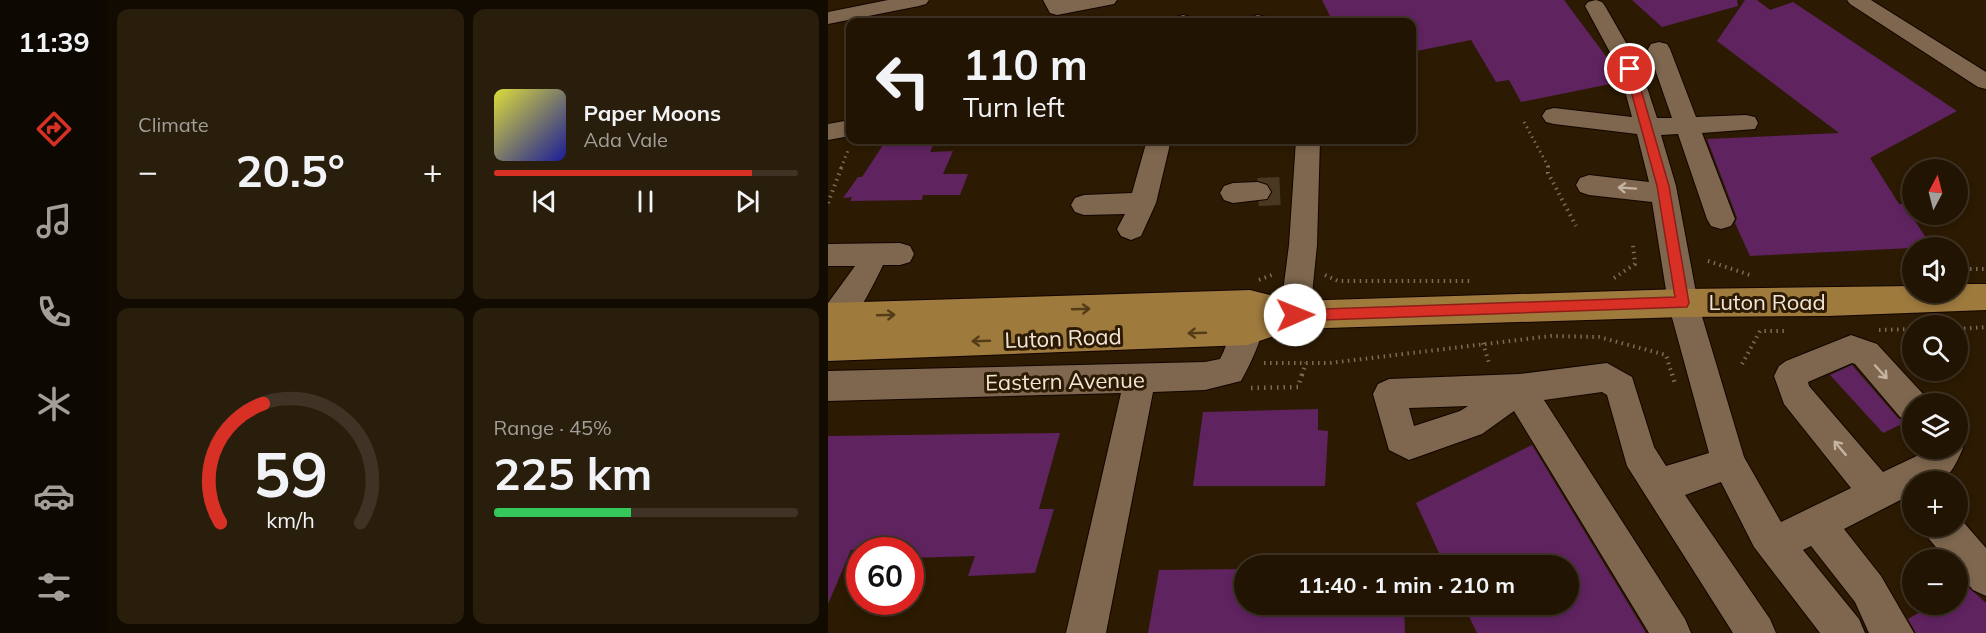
<!DOCTYPE html>
<html lang="en">
<head>
<meta charset="utf-8">
<style>
	:root { --surface:#211402; --page:#291d0c; --text:#f1f3f6; --muted:#a29e99; --line:#3e3324; --accent:#d93025 }
	body { margin:0; font-family:Mulish,sans-serif; background:var(--page); color:var(--text); height:100vh; display:flex; flex-direction:column; font-size:22px; white-space:nowrap }
	* { box-sizing:border-box; margin:0 }
	p { font-size:20px; color:var(--muted) }
	.icon { flex:none; width:33px; height:33px; fill:none; stroke:currentColor; stroke-width:2; stroke-linecap:round; stroke-linejoin:round }
	.map { position:relative; flex:1; overflow:hidden }
	.panel { display:flex; flex-direction:column; gap:9px; padding:9px; background:#120b01; width:720px }
	.panel>* { flex:none }
	.banner { position:absolute; left:18px; top:18px; width:570px; height:126px; border-radius:12px; box-shadow:0 3px 9px #0003,0 0 0 2px var(--line); background:#211402; color:var(--text); overflow:hidden }
	.needle { width:39px; rotate:7deg }
	.tools { position:absolute; left:1074px; top:159px; display:grid; gap:12px }
	.tools a { display:grid; place-items:center; width:66px; height:66px; border-radius:50%; background:var(--surface); box-shadow:0 3px 9px #0003,0 0 0 2px var(--line); font-size:30px }
	.speed { position:absolute; left:18px; top:537px; display:flex; gap:12px; font-size:30px; font-weight:700; text-align:center }
	.speed>* { display:grid; place-content:center; width:78px; height:78px; border-radius:50%; background:var(--surface); box-shadow:0 3px 9px #0003,0 0 0 2px var(--line); line-height:1 }
	.speed .limit { border:9px solid #d22; background:#fff; color:#111 }
	.pin { position:absolute; display:grid; place-items:center; width:51px; height:51px; color:#fff; margin:-26px; border:3px solid #fff; border-radius:50%; box-shadow:0 2px 6px #0007 }
	.me { position:absolute; width:66px; margin:-33px; rotate:89deg; stroke-linejoin:round; filter:drop-shadow(0 0 4px #0008) }
	.turn { display:flex; align-items:center; gap:21px; height:126px; padding:0 18px; font-size:27px }
	.turn .icon { width:78px; height:78px; stroke-width:2.5 }
	.turn b { display:block; font-size:42px; line-height:51px }
	.big { font-size:45px; font-weight:700; line-height:1.1 }
	.panel .card { flex:1; display:flex; flex-direction:column; justify-content:center; gap:9px; min-width:0; padding:0 21px; border-radius:12px; background:var(--page) }
	.panel .dial { align-items:center; gap:0 }
	.dial svg { height:156px; overflow:visible; fill:none; stroke:var(--line); stroke-width:7; stroke-linecap:round; text-anchor:middle }
	.dial text { fill:var(--text); stroke:none }
	.song { display:flex; align-items:center; gap:18px }
	.cover { width:72px; height:72px; border-radius:9px; background:linear-gradient(135deg,hsl(60 70% 55%),hsl(240 70% 35%)) }
	.played { height:6px; border-radius:3px; background:linear-gradient(90deg,var(--accent) 85%,var(--line) 85%) }
	.keys { display:flex; justify-content:space-around; direction:ltr }
	.heat { display:flex; justify-content:space-between; align-items:center; font-size:33px; direction:ltr }
	.charge { height:9px; border-radius:4px; background:linear-gradient(90deg,#34c759 45%,var(--line) 0) }
	.panel .tiles { flex:1; display:grid; gap:9px; grid-template-columns:repeat(2,1fr) }
	.trip { position:absolute; left:406px; top:555px; width:345px; height:60px; border-radius:30px; background:var(--surface); box-shadow:0 3px 9px #0003,0 0 0 2px var(--line); font-weight:700; line-height:60px; text-align:center }
	main { display:flex; flex:1; min-height:0 }
	.tabs { display:flex; flex-direction:column; width:108px; justify-content:space-around; align-items:center; background:#0d0801; color:var(--muted) }
	.tabs .icon { width:42px; height:42px }
	.tabs .on { color:var(--accent) }
	.tabs b { font-size:27px; color:var(--text) }
	.map>svg:first-child { display:block }
	.building { fill:#5f2360 }
	.lines { fill:none; stroke-linecap:round; stroke-linejoin:round }
	.minor-tunnel { stroke:#4a3822; stroke-width:28; stroke-dasharray:28 14; stroke-linecap:butt }
	.minor-casing { stroke:#130400; stroke-width:2 }
	.major-casing { stroke:#130400; stroke-width:2 }
	.path-far2 { stroke:#7b6b57; stroke-width:3; stroke-dasharray:1.5 4; stroke-linecap:butt }
	.path-far1 { stroke:#7b6b57; stroke-width:4; stroke-dasharray:1.5 4.5; stroke-linecap:butt }
	.path { stroke:#7b6b57; stroke-width:4.5; stroke-dasharray:1.5 5; stroke-linecap:butt }
	.minor { fill:#7e674e; fill-rule:evenodd }
	.major { fill:#9e7a3d; fill-rule:evenodd }
	.oneway { stroke:#c4b3a0 }
	.oneway2 { stroke:#543c17 }
	.route { fill:#d93025; stroke:#8d1f18; stroke-width:1.5 }
	.labels { text-anchor:middle; dominant-baseline:central; stroke-width:6; stroke-linejoin:round; paint-order:stroke }
	.street-label { font-size:22px; fill:#f2e5d7; stroke:#2c1a02 }
</style>
</head>
<body>
<main>
<nav class="tabs">
<b>11:39</b>
<svg class="icon on" aria-label="directions" viewBox="0 0 24 24"><path d="M12 3l9 9-9 9-9-9zM9 14v-3h6M13 9l2 2-2 2"/></svg>
<svg class="icon" aria-label="music" viewBox="0 0 24 24"><path d="M9 18V5l10-2v13"/><circle cx="6" cy="18" r="3"/><circle cx="16" cy="16" r="3"/></svg>
<svg class="icon" aria-label="phone" viewBox="0 0 24 24"><path d="M5 4h4l2 5-3 2q2 4 5 5l2-3 5 2v4C11 20 4 13 5 4z"/></svg>
<svg class="icon" aria-label="climate" viewBox="0 0 24 24"><path d="M12 3v18M4 7l16 10M4 17L20 7"/></svg>
<svg class="icon" aria-label="car" viewBox="0 0 24 24"><path d="M5 17H2v-5l4-1 3-4h7l3 4 3 1v5h-3M9 17h6M6 11h13"/><circle cx="7" cy="17" r="2"/><circle cx="17" cy="17" r="2"/></svg>
<svg class="icon" aria-label="filters" viewBox="0 0 24 24"><path d="M4 7h16M4 17h16"/><circle cx="9" cy="7" r="2"/><circle cx="15" cy="17" r="2"/></svg>
</nav>
<section class="panel">
<div class="tiles">
<div class="card"><p>Climate</p>
<div class="heat"><a>−</a><b class="big">20.5°</b><a>+</a></div>
</div>
<div class="card">
<div class="song"><i class="cover"></i><div><b>Paper Moons</b><p>Ada Vale</p></div></div>
<div class="played"></div>
<div class="keys"><svg class="icon" aria-label="previous" viewBox="0 0 24 24"><path d="M18 5L8 12l10 7zM5 5v14"/></svg><svg class="icon" aria-label="pause" viewBox="0 0 24 24"><path d="M8 5v14M16 5v14"/></svg><svg class="icon" aria-label="next" viewBox="0 0 24 24"><path d="M6 5l10 7-10 7zM19 5v14"/></svg></div>
</div>
<div class="card dial"><svg viewBox="0 0 100 80">
<path d="M14 69A42 42 0 1 1 86 69"/>
<path d="M14 69A42 42 0 0 1 36 8" stroke="#d93025"/>
<text x="50" y="56" font-size="32" font-weight="700">59</text>
<text x="50" y="72" font-size="11">km/h</text>
</svg></div>
<div class="card"><p>Range · 45%</p><b class="big">225 km</b><div class="charge"></div></div>
</div>
</section>
<div class="map">
<svg width="1158" height="633" viewBox="0 0 1158 633">
	<rect width="100%" height="100%" fill="#2c1a02"/>
	<path class="building" d="M494,0H736L789,71L792,82L693,102L681,80L668,82L643,40L584,52V22H505Z
		M804,0H909L910,6L834,27Z
		M917,0H929L942,10L965,2L1129,111L1042,158L1071,204H1076L1104,247L922,256L907,223L909,218L879,139L1011,133L889,41Z
		M106,143L102,152L125,151L115,174H140L132,195H95L94,200L22,201L24,197L15,198L30,177H34L55,145Z
		M1024,365L1070,418L1078,422L1055,433L1002,375Z
		M490,409V430L500,431L497,486H365L375,412Z
		M232,433L211,509H226L207,573L140,576L147,556L82,558V550H23L0,604V436Z
		M704,445L818,633H649L635,604H741V566H617L588,503Z
		M417,569V604H576L577,633H320L331,570Z
		M1139,586L1158,603V633H1088L1080,619L1106,604H1130V592Z"/>
	<g class="lines">
		<path class="minor-tunnel" d="M430,192L452,191"/>
		<g class="minor-casing">
			<path id="minor" d="M60,0H101L98,4L91,6L0,24V12Z
				M215,0H289L286,4L229,15L222,13Z
				M768,0L774,2L777,6L813,69L829,118H844L820,49L823,44L831,42L839,44L842,49L868,117L918,115L927,117L930,123L927,129L874,133L907,219L903,226L893,229L883,226L879,219L850,134L833,135L848,186L870,303L916,457L953,522L1023,488L956,404L946,376L951,366L958,361L1023,335L1049,344L1096,395L1099,404H1084V421L1072,417L1027,364L1024,363L980,382L981,386L1055,472L1095,453L1098,448H1130V436L1135,448C1121,480 1118,482 1084,482V494L1016,529L1053,576L1086,633H1041L1027,602L983,546L975,550L1031,619L1037,633H992L926,547L893,482L857,495L942,619L948,633H905L799,466L779,395L774,392L716,400L857,619L863,633H821L686,411L654,434L581,460L561,450L545,394L550,384L561,379L691,374L779,363L804,377L826,447L838,466L881,453L840,303L824,202L761,195L752,192L748,185L752,178L761,175L821,182L809,134L726,124L718,122L714,116L718,110L726,108L804,117L791,69L757,6L760,2ZM640,406L632,411L586,426L581,408Z
				M1019,0H1043L1158,72V89L1150,87L1022,4Z
				M355,15L362,17L365,22H342L346,18Z
				M430,15L437,17L442,22H420L423,17Z
				M22,120V136L0,140V124Z
				M319,140H343L328,203L313,236L303,240L293,236L289,229L297,214L256,215L247,212L243,205L247,198L256,195L304,193Z
				M468,140H492L489,245L482,315L478,324L467,328L456,324L452,315L461,245Z
				M430,182L439,185L443,192L439,199L405,203L396,200L392,193L396,186L405,183Z
				M72,243L82,246L86,254L82,262L72,265H55C48,280 30,316 18,326C12,330 6,329 0,327V303L27,266H0V244Z
				M422,295L433,298C444,322 425,359 413,381L377,390L325,392L278,633H238L293,393L0,401V371L377,362L392,359C403,340 402,317 411,298Z
				M1130,516L1158,548V596L1145,590L1130,572V560H1119L1101,539L1096,526H1130Z"/>
		</g>
		<g class="major-casing">
			<path id="major" d="M1130,284H1158V310L1000,316L855,317L467,329L419,345L0,361V331L53,329L0,331V303L422,290L467,301L855,289L1084,286V292H1130Z"/>
		</g>
		<path class="path-far2" d="M696,122L721,168
			M13,168L21,148"/>
		<path class="path-far1" d="M720,166V173L748,226
			M0,203L14,166
			M880,261L922,275
			M1142,269H1158
			M497,275L510,281H642
			M786,278L807,264L805,245
			M431,280L446,274
			M1130,329L1158,327
			M1051,330L1084,329
			M655,343L661,363
			M436,363H502L723,336L771,337L838,355L844,375
			M914,364L932,331H957
			M474,375L478,363"/>
		<path class="path" d="M844,374L847,384
			M423,388L470,387L474,374"/>
		<use href="#minor" class="minor"/>
		<use href="#major" class="major"/>
	</g>
	<defs><path id="oneway-shaft" d="M-6 0H5M1.5-3L5.5 0L1.5 3" fill="none" stroke-width="1.6" stroke-linecap="round" stroke-linejoin="round" transform="scale(1.5)"/></defs>
	<g class="oneway">
		<use href="#oneway-shaft" transform="translate(799 188) rotate(-176)"/>
		<use href="#oneway-shaft" transform="translate(1053 372) rotate(48)"/>
		<use href="#oneway-shaft" transform="translate(1012 448) rotate(-130)"/>
	</g>
	<g class="oneway2">
		<use href="#oneway-shaft" transform="translate(253 309) rotate(-2)"/>
		<use href="#oneway-shaft" transform="translate(58 315) rotate(-2)"/>
		<use href="#oneway-shaft" transform="translate(369 333) rotate(178)"/>
		<use href="#oneway-shaft" transform="translate(153 341) rotate(178)"/>
	</g>
	<path class="route" d="M802,66L807,69L841,186L861,303L859,307L467,321L462,319L460,315L462,311L467,310L847,297L829,186L797,69Z"/>
	<g class="labels">
		<g class="street-label">
			<text x="939" y="302">Luton Road</text>
			<text transform="translate(235 338) rotate(-2)">Luton Road</text>
			<text transform="translate(237 381) rotate(-1)">Eastern Avenue</text>
		</g>
	</g>
</svg>
<div class="tools">
<a><svg class="needle" viewBox="-14 -14 28 28"><path d="M0-13l5 13h-10z" fill="#e53935"/><path d="M0 13l5-13h-10z" fill="#a29e99"/></svg></a>
<a><svg class="icon" aria-label="sound" viewBox="0 0 24 24"><path d="M4 9h4l5-4v14l-5-4H4zM17 9q2 3 0 6"/></svg></a>
<a><svg class="icon" aria-label="search" viewBox="0 0 24 24"><circle cx="10" cy="10" r="6"/><path d="M15 15l6 6"/></svg></a>
<a><svg class="icon" aria-label="layers" viewBox="0 0 24 24"><path d="M12 4l9 5-9 5-9-5zM3 14l9 5 9-5"/></svg></a>
<a>+</a>
<a>−</a>
</div>
<div class="speed"><div class="limit">60</div></div>
<div class="pin" style="left:802px;top:69px;background:#d93025"><svg class="icon" aria-label="arrive" viewBox="0 0 24 24"><path d="M6 21V4h12l-3 4 3 4H6"/></svg></div>
<svg class="me" style="left:467px;top:315px" viewBox="-20 -20 40 40"><circle r="19" fill="#fff"/><path d="M0-13L10 11 0 6-10 11z" fill="#d93025"/></svg>
<div class="trip">11:40 · 1 min · 210 m</div>
<div class="banner">
<div class="turn"><svg class="icon" aria-label="left" viewBox="0 0 24 24"><path d="M17 20v-9H6M10 6l-5 5 5 5"/></svg><div><b>110 m</b>Turn left</div></div>
</div>
</div>
</main>
</body>
</html>
